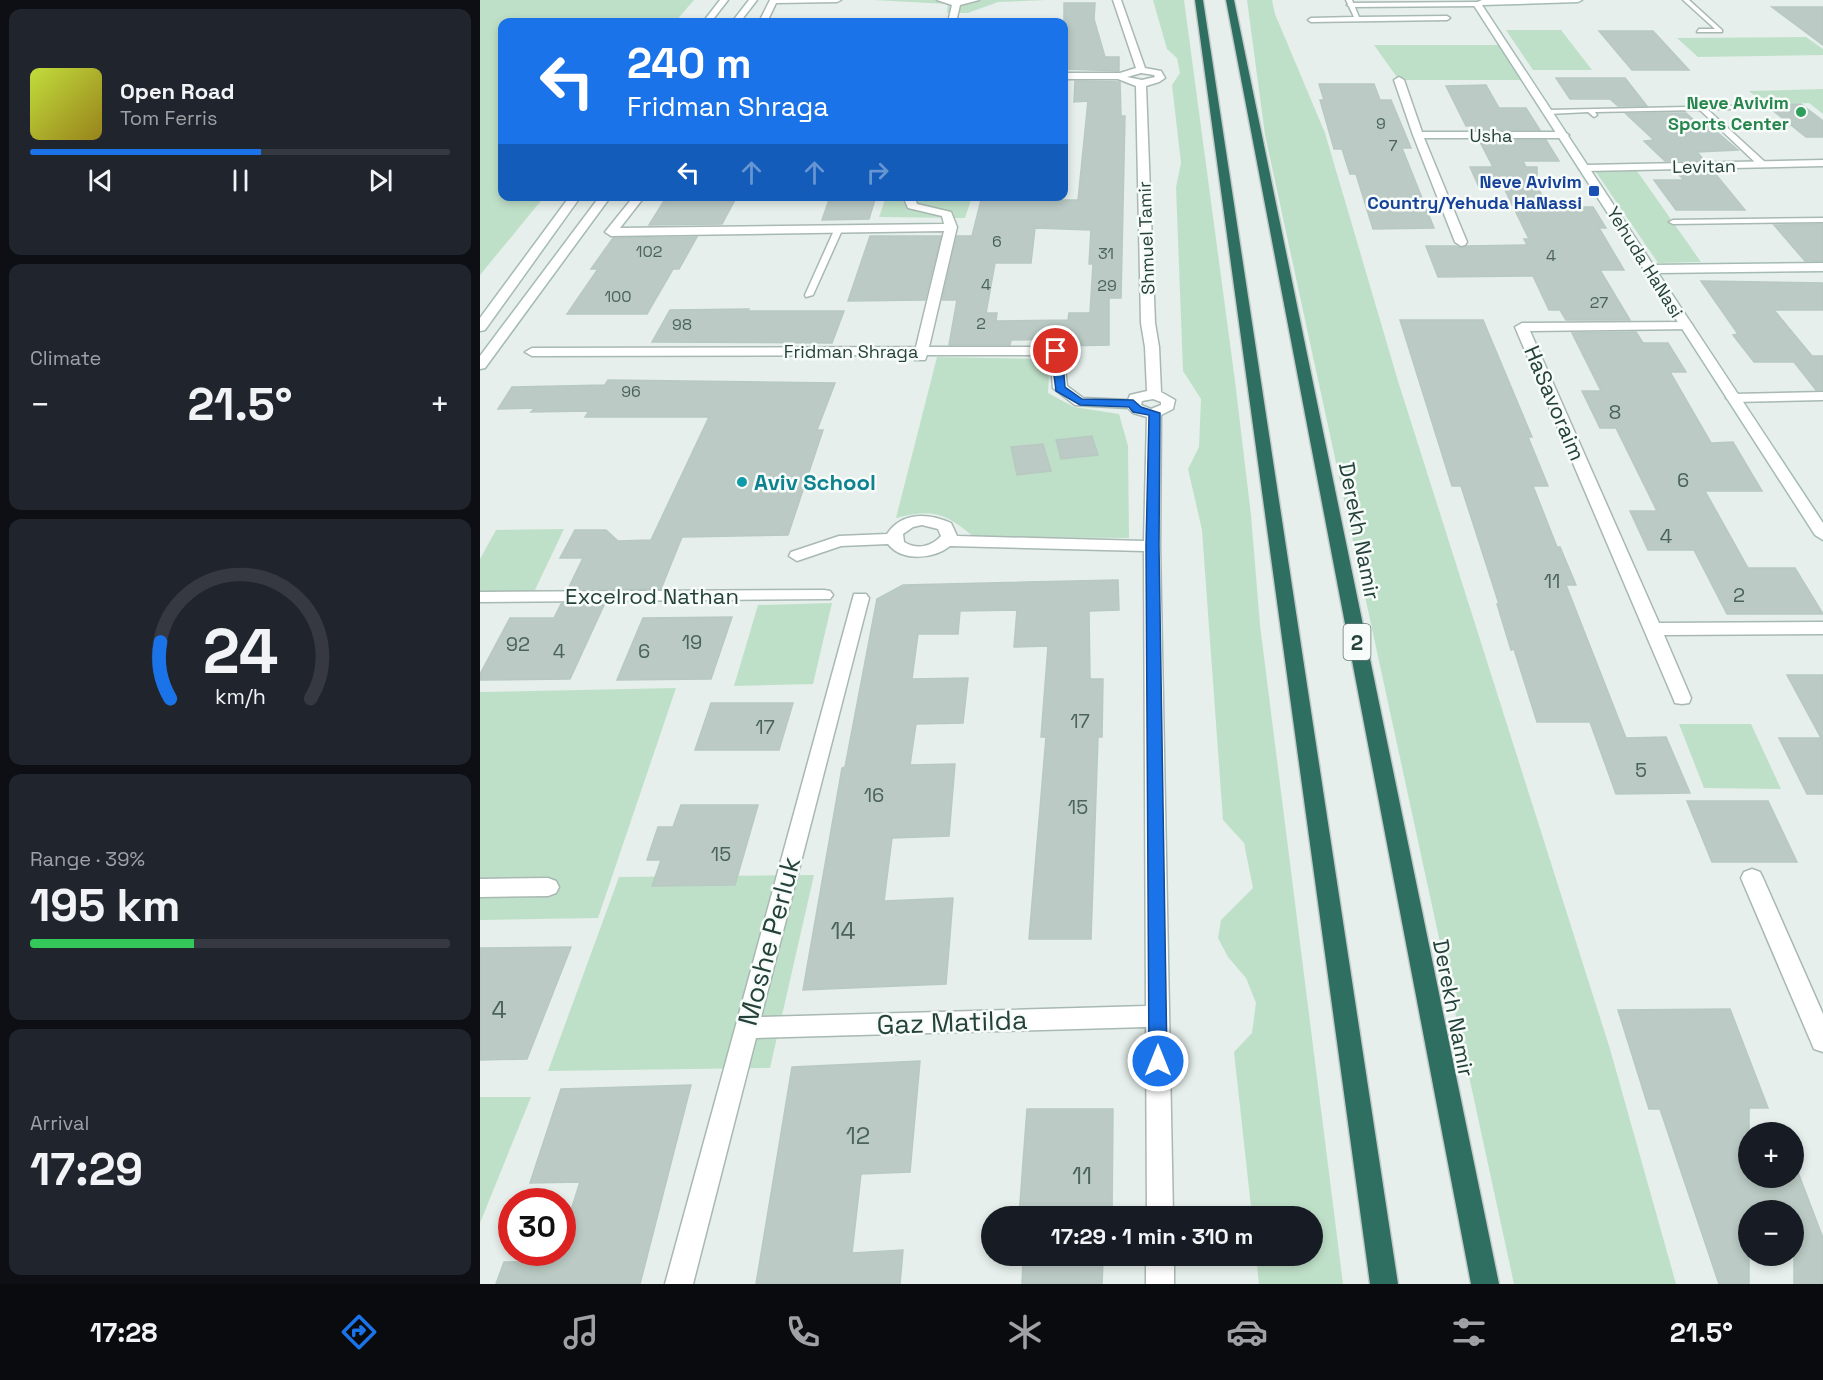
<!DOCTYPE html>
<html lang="en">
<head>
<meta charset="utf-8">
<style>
	:root { --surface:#171b24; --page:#20242c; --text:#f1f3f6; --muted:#9ea1a6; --line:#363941; --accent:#1a73e8 }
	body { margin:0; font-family:"Space Grotesk",sans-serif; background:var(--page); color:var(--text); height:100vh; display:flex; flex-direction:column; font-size:22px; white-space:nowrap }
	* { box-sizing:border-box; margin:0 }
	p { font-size:20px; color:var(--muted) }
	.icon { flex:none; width:33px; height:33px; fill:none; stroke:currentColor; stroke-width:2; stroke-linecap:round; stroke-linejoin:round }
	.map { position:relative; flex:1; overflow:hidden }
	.drawer { display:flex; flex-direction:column; gap:9px; padding:9px; background:#0d0f14; width:480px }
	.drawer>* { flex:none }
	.hud { position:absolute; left:18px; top:18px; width:570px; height:183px; border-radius:12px; box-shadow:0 3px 9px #0003; background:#1a73e8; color:#fff; overflow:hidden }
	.fabs { position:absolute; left:1258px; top:1122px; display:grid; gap:12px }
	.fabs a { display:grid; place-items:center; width:66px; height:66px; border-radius:50%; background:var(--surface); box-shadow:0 3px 9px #0003; font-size:30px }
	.speed { position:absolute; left:18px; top:1188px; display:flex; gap:12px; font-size:30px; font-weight:700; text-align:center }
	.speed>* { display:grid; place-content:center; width:78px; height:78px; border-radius:50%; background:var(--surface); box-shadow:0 3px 9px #0003; line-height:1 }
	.speed .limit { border:9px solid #d22; background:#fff; color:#111 }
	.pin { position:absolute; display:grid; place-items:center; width:51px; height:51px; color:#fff; margin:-26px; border:3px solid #fff; border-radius:50%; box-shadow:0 2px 6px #0007 }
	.me { position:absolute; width:66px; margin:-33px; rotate:0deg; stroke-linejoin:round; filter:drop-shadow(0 0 4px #0008) }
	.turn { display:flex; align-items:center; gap:21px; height:126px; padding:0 30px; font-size:27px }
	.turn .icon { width:78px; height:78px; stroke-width:2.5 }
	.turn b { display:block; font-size:42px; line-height:51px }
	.lanes { display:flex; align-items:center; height:57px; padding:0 30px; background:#0003; justify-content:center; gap:30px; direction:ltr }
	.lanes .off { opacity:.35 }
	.big { font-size:45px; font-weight:600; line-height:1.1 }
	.drawer .card { flex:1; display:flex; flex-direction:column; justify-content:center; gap:9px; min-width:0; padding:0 21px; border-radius:12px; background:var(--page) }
	.drawer .dial { align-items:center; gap:0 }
	.dial svg { height:156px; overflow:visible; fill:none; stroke:var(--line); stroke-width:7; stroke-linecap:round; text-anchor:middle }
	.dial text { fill:var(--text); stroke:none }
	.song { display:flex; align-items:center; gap:18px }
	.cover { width:72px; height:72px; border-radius:9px; background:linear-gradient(135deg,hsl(70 70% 55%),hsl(50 70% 35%)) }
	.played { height:6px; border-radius:3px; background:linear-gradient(90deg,var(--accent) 55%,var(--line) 55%) }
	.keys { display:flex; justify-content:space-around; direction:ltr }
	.heat { display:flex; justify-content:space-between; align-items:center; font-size:33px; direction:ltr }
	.charge { height:9px; border-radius:4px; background:linear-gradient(90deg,#34c759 39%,var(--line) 0) }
	.trip { position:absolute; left:501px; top:1206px; width:342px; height:60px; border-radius:30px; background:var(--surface); box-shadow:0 3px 9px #0003; font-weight:600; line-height:60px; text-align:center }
	.tab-bar { display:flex; height:96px; justify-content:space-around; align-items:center; background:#090b0e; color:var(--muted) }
	.tab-bar .icon { width:42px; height:42px }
	.tab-bar .on { color:var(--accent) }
	.tab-bar b { font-size:27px; color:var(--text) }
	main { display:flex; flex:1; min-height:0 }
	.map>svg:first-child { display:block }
	.green { fill:#bfe0c8 }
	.building { fill:#bbcac4; stroke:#b8c9c2; stroke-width:1.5; fill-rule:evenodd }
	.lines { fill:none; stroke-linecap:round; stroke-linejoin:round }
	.lane-casing { stroke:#a8b8b2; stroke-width:3 }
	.street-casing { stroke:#a8b8b2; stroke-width:3 }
	.secondary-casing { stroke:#a4bbb3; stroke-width:3 }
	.highway-casing { stroke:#c2cac8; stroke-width:3 }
	.lane { fill:#fff; fill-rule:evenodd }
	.street { fill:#fff; fill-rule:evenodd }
	.secondary { fill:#fff; fill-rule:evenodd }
	.highway { fill:#2f6f62; fill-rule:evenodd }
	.route { fill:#1a73e8; stroke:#114b97; stroke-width:1.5 }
	.leisure-dot { fill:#2e9e5b; stroke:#f7fbf9; stroke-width:2 }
	.transit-dot { fill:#1a4fb4; stroke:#f7fbf9; stroke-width:2 }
	.culture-dot { fill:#0f9aa8; stroke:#f7fbf9; stroke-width:2 }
	.labels { text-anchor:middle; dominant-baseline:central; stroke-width:5; stroke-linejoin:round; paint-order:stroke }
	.far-number-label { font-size:16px; fill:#4a645c }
	.far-leisure-label { font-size:18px; font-weight:bold; fill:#27864d; stroke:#f7fbf9; text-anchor:end }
	.far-street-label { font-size:18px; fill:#24423a; stroke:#f7fbf9 }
	.far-transit-label { font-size:18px; font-weight:bold; fill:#164399; stroke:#f7fbf9; text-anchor:end }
	.number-label { font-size:20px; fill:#4a645c }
	.shield { fill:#f7fbf9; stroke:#637a73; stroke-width:1.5 }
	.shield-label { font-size:21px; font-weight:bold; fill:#24423a }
	.street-label { font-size:22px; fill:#24423a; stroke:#f7fbf9 }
	.culture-label { font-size:22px; font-weight:bold; fill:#0d838f; stroke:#f7fbf9; text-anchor:start }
	.near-number-label { font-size:24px; fill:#4a645c }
	.near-street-label { font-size:27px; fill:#24423a; stroke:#f7fbf9 }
</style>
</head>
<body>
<main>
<section class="drawer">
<div class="card">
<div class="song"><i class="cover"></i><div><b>Open Road</b><p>Tom Ferris</p></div></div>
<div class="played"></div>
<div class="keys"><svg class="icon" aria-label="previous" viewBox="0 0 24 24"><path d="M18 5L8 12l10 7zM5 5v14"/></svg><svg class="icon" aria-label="pause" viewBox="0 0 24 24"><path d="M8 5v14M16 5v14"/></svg><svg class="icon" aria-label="next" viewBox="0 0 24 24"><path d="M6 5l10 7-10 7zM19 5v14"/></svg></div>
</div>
<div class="card"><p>Climate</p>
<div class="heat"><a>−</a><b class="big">21.5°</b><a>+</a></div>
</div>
<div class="card dial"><svg viewBox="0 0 100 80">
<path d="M14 69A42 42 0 1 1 86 69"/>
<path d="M14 69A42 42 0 0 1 9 40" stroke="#1a73e8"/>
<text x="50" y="56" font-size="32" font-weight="700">24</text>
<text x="50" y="72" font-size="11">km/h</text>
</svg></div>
<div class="card"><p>Range · 39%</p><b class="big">195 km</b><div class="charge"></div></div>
<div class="card"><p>Arrival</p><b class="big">17:29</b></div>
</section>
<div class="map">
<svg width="1343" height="1284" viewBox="0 0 1343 1284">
	<rect width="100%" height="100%" fill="#e6efeb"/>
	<path class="green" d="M0,0H214L195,22H22V196L64,197L0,275Z
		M393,0H567L518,2L488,13H467L468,4Z
		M673,0H704L755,381L771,515L780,625L863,1284H779L776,1256H832V1216H772L754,1052L772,1033L776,1003L766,978L748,957L738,938L741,920L773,888L764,843L743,820L722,530L708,469L719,447L721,399L703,371L696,187L701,163L692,85L700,73L697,58L687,49Z
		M767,0H792L795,14L845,133L918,381L1130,1049L1196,1284H1034L785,135Z
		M1026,30H1081L1112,70H1053Z
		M1326,37L1343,49V55L1218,57L1197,38Z
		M894,45H1021L1041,80H919Z
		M1343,89V114L1329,103L1286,105L1269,91Z
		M1157,171L1221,262L1178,263L1116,172Z
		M406,197H492L485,218L399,217Z
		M457,357L559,359L569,374L568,393L594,407L639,414L648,446L649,538L494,537C466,513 452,508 416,518Z
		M84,529L54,592H0V559L16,530Z
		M352,603L333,684L254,686L278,605Z
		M196,688L118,918L0,920V692Z
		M1199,724H1271L1301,789L1224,788Z
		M334,875L290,1068L68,1071L139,877Z
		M0,1097H51L0,1223Z"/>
	<path class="building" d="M584,3H615L614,19L625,57H639V71L584,69Z
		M1292,7H1343V45Z
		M1119,31H1173L1209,70H1152Z
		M1076,78H1145L1167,106H1138L1130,99H1090Z
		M595,81L640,82L641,116H645L641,298H629V345L582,346L583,339L531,340L530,345H469L477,300H462L477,236H492L501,200H598L608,101L594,102ZM555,228L611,230L609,264H613L610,313H589L588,320L516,321L517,313H506L515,263H551Z
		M839,84H894L900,100H911L931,148H922L954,228L893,229L876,174H870L862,149H854L840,100H844Z
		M1006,85L1019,108H1046L1060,130H993L992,126H986L966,86Z
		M1321,104L1343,121V137H1326L1286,105Z
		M1173,113H1206L1216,122L1224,121L1258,150L1217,152L1224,160L1185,161L1164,141L1174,140L1146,114Z
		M999,140H1066L1079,161H1043L1046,167H1057V186L1068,207H1113L1126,228H1119L1144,270H1120L1150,320H1086L1080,310H1069L1053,276L958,277L946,246H976L982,248L987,246L1047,245L1044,239H1049L1023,186L999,187L990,167H1013Z
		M1195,171H1233L1265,210H1196L1174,180H1204Z
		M187,196H257L242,224L169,225Z
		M396,196L389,219L342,220L350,197Z
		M1343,224V261H1325L1294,225Z
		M390,236H461L445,300L368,301Z
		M217,237L199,269H193L167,314H87L118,269H111L133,238Z
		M1221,281L1343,283V310H1294L1332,356H1343V390H1336L1314,362H1274L1253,335L1258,334Z
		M269,309L268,311H364L352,343L172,342L190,310Z
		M920,320H1003L1052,437H1048L1068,486H1053L1077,547H1080L1096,585H1086L1146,738L1186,737L1210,793L1136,794L1110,722H1057L1034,649L1031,650L1017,604H1019L981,486H972Z
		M1156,332L1163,343H1188L1206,372H1190L1231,443L1253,442L1282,491H1225L1268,568H1315L1343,614H1247L1214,550H1168L1150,511H1177L1136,428H1120L1102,391H1121L1092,333Z
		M128,380L355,383L337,430H343L308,535L202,537L181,589H88L103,558H80L95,530H126L138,541L171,540L229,417H105L109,411L51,412L55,408L18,409L32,387L125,385Z
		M612,436L618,455L581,459L576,440Z
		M563,444L571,471L537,475L531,447Z
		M638,580L639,610L609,611L610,679H623L622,737H618L611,939H549L566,737H561L568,646L534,647L537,610L480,611L478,634H438L432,679L488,678L483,723L436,724L430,765L475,764L469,836L412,838L404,901L473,898L466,984L323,990L362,768L365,767L397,599L423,585Z
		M125,603L90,679L0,680V674L30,618H74L81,604Z
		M252,617L231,679L137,680L163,618Z
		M1307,675H1343V794H1327L1299,738H1341Z
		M231,703H313L299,750H215Z
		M1207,801H1288L1317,862H1232Z
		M201,805H278L255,885L172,886L181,860H167L178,827H193Z
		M91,947L47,1059L0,1060V948Z
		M1250,1009L1288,1108H1269V1178H1314L1316,1167L1343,1238V1284H1314V1210H1269V1284H1239L1180,1109H1169L1138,1010Z
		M440,1061L430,1172L381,1174L372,1253L423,1250L420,1284H276L312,1067Z
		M211,1085L160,1284H16L24,1262L76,1261L78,1252H82V1238L100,1182L50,1183L81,1089Z
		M547,1109H633L632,1216H539Z
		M623,1261L622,1284H542L543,1262Z"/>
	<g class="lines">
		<g class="lane-casing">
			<path id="lane" d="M866,0H872L879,17L967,16L970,18L967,20L831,22L828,20L831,18L874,17Z
				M1203,0H1209L1242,30V32H1217L1219,29H1235Z
				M1252,106V108L1250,109H1227L1285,162V166H1279L1220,110L1115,112L1117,115L1114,117L1108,112L1069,114L1066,112L1069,110Z
				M1343,218V222L1193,224L1189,222L1193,220Z
				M356,226L363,228L333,295L326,297L325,295Z"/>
		</g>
		<g class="street-casing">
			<path id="street" d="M290,0H361L357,2L296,3L287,22H279Z
				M457,0H499L480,5L476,22H468L472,5Z
				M633,0H641L665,68L681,71L685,78L679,82L666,86L675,323L679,347L681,392L695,400L693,409L681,415L680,546L693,1216H667L666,1027L276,1038L213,1284H185L374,594H386L389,598L281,1017L666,1006L664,551L470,546C454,559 422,562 408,544L361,546L317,561L309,556L311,552L359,536L407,534C422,511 449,513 471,523L477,536L664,541L667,417L653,413L648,408L595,405L573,388L570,355H447L445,360H435L434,355L52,356L45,352L52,348L436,347L464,231L131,236L125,232L154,196H165L140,228L464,224L462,216L428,208L423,196H434L437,204L471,212L477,227L449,347H576L583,351L587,386L603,398L648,400L650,395L667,391L665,347L661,323L656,86L638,79H584V73H640L656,68ZM661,73L674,75L675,77L662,80L647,77ZM673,399L681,402V405L671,409L661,405L662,401ZM442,525L458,529L461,536C451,547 437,550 424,542L423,534L433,527Z
				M1000,2V6H997L871,7L867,5L871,3Z
				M919,77L924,80L942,132H1084L1089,135L1084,138H944L987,242L985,245L981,246L975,242L933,135L914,80Z
				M1343,160V166L1106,171L1101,168L1106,165Z
				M1206,322L1211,323L1213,326L1211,329L1050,331L1179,623L1343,622V634L1184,635L1211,698L1209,703L1202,704L1195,703L1193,698L1035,327L1042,323Z
				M1343,392V400L1253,402L1246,398L1253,394Z
				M344,590L350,591L353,595L350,599L0,602V592Z
				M1272,869L1280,872L1283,878L1343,1014V1052L1334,1049L1261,878L1264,872Z
				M68,878L76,881L79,887L76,893L68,896L0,897V879Z
				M666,1256H694V1284H666Z"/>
		</g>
		<g class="secondary-casing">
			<path id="secondary" d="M240,0H248L231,22H223Z
				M269,0H277L260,22H252Z
				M1002,0H1102L1098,2L1002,5L1173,265L1343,263V271L1178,273L1343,523V540L1335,535L993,4Z
				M90,196H101L5,330L0,331V318Z
				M120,196H131L5,368L0,369V356Z"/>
		</g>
		<g class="highway-casing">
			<path id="highway" d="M715,0H723L918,1284H890Z
				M746,0H754L1019,1284H991Z"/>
		</g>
		<use href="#lane" class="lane"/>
		<use href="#street" class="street"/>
		<use href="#secondary" class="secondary"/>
		<use href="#highway" class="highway"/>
	</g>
	<path class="route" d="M576,348L582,351L585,387L602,399L653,400L661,407L680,413L679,546L687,1061L684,1066L678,1069L671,1066L669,1061L666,546L669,415L653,412L649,407L600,405L576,391L571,351Z"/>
	<circle class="leisure-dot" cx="1321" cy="112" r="6"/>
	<rect class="transit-dot" x="1108" y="185" width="12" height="12" rx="3"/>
	<circle class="culture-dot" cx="262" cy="482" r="6"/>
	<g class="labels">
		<g class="far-number-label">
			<text x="901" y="123">9</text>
			<text x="913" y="145">7</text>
			<text x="517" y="241">6</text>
			<text x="169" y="251">102</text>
			<text x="626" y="253">31</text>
			<text x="1071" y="255">4</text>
			<text x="506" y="284">4</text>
			<text x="627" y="285">29</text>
			<text x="138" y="296">100</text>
			<text x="1119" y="302">27</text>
			<text x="501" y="323">2</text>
			<text x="202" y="324">98</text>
			<text x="151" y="391">96</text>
		</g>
		<g class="far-leisure-label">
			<text x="1309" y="102">Neve Avivim<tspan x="1309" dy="21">Sports Center</tspan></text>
		</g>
		<g class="far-street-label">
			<text x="1011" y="135">Usha</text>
			<text transform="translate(1224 166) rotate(-1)">Levitan</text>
			<text transform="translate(666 238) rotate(-92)">Shmuel Tamir</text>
			<text transform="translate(1165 262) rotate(58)">Yehuda HaNasi</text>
			<text x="371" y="351">Fridman Shraga</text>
		</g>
		<g class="far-transit-label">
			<text x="1102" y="181">Neve Avivim<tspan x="1102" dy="21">Country/Yehuda HaNassi</tspan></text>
		</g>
		<g class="number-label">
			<text x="1135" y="412">8</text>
			<text x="1203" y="480">6</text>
			<text x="1186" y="536">4</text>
			<text x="1072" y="581">11</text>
			<text x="1259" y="595">2</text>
			<text x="212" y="642">19</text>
			<text x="38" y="644">92</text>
			<text x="79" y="651">4</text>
			<text x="164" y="651">6</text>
			<text x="600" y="721">17</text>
			<text x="285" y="727">17</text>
			<text x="1161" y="770">5</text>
			<text x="394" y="795">16</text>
			<text x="598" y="807">15</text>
			<text x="241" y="854">15</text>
		</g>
		<rect class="shield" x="863.5" y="624" width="27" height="36" rx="4.5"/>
		<g class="shield-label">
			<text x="877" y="642">2</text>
		</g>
		<g class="street-label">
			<text transform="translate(1075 403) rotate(67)">HaSavoraim</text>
			<text transform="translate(880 531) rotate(79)">Derekh Namir</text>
			<text x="172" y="596">Excelrod Nathan</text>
			<text transform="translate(974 1008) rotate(79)">Derekh Namir</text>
		</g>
		<g class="culture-label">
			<text x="274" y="482">Aviv School</text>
		</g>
		<g class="near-number-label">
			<text x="363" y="930">14</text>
			<text x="19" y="1009">4</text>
			<text x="378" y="1135">12</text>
			<text x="602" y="1175">11</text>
		</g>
		<g class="near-street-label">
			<text transform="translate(289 941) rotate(-75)">Moshe Perluk</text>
			<text transform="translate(472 1022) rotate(-2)">Gaz Matilda</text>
		</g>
	</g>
</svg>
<div class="fabs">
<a>+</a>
<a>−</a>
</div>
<div class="speed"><div class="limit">30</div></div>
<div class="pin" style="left:576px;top:351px;background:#d93025"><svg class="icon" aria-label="arrive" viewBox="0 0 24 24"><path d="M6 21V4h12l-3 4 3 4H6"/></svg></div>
<svg class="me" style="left:678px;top:1061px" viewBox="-20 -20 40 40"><circle r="17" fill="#1a73e8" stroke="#fff" stroke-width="3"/><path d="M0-11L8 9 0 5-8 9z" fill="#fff"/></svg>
<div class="trip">17:29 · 1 min · 310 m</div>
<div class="hud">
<div class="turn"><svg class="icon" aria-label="left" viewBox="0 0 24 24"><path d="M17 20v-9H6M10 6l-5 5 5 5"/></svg><div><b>240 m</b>Fridman Shraga</div></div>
<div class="lanes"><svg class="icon" aria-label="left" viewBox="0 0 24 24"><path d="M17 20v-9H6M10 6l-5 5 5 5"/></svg><svg class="icon off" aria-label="ahead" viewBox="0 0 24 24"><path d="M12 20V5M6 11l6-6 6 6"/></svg><svg class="icon off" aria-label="ahead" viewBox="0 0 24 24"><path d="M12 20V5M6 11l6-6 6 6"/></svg><svg class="icon off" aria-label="right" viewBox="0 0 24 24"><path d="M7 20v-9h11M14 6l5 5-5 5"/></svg></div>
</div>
</div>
</main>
<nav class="tab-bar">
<b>17:28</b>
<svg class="icon on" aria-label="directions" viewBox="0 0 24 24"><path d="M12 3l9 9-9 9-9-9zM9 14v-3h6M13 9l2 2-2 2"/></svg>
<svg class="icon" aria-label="music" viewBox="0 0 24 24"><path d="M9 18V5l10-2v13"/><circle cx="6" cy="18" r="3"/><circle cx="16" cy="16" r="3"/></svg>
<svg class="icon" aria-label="phone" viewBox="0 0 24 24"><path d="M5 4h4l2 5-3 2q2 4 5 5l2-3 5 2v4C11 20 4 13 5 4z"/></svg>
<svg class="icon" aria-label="climate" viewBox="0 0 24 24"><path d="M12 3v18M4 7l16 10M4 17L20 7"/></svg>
<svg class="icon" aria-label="car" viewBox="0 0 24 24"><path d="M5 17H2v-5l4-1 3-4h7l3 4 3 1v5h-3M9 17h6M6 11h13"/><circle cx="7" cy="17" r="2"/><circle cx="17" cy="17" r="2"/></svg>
<svg class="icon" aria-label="filters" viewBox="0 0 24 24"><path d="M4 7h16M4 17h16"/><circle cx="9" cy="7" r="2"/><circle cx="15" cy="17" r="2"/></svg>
<b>21.5°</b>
</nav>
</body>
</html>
